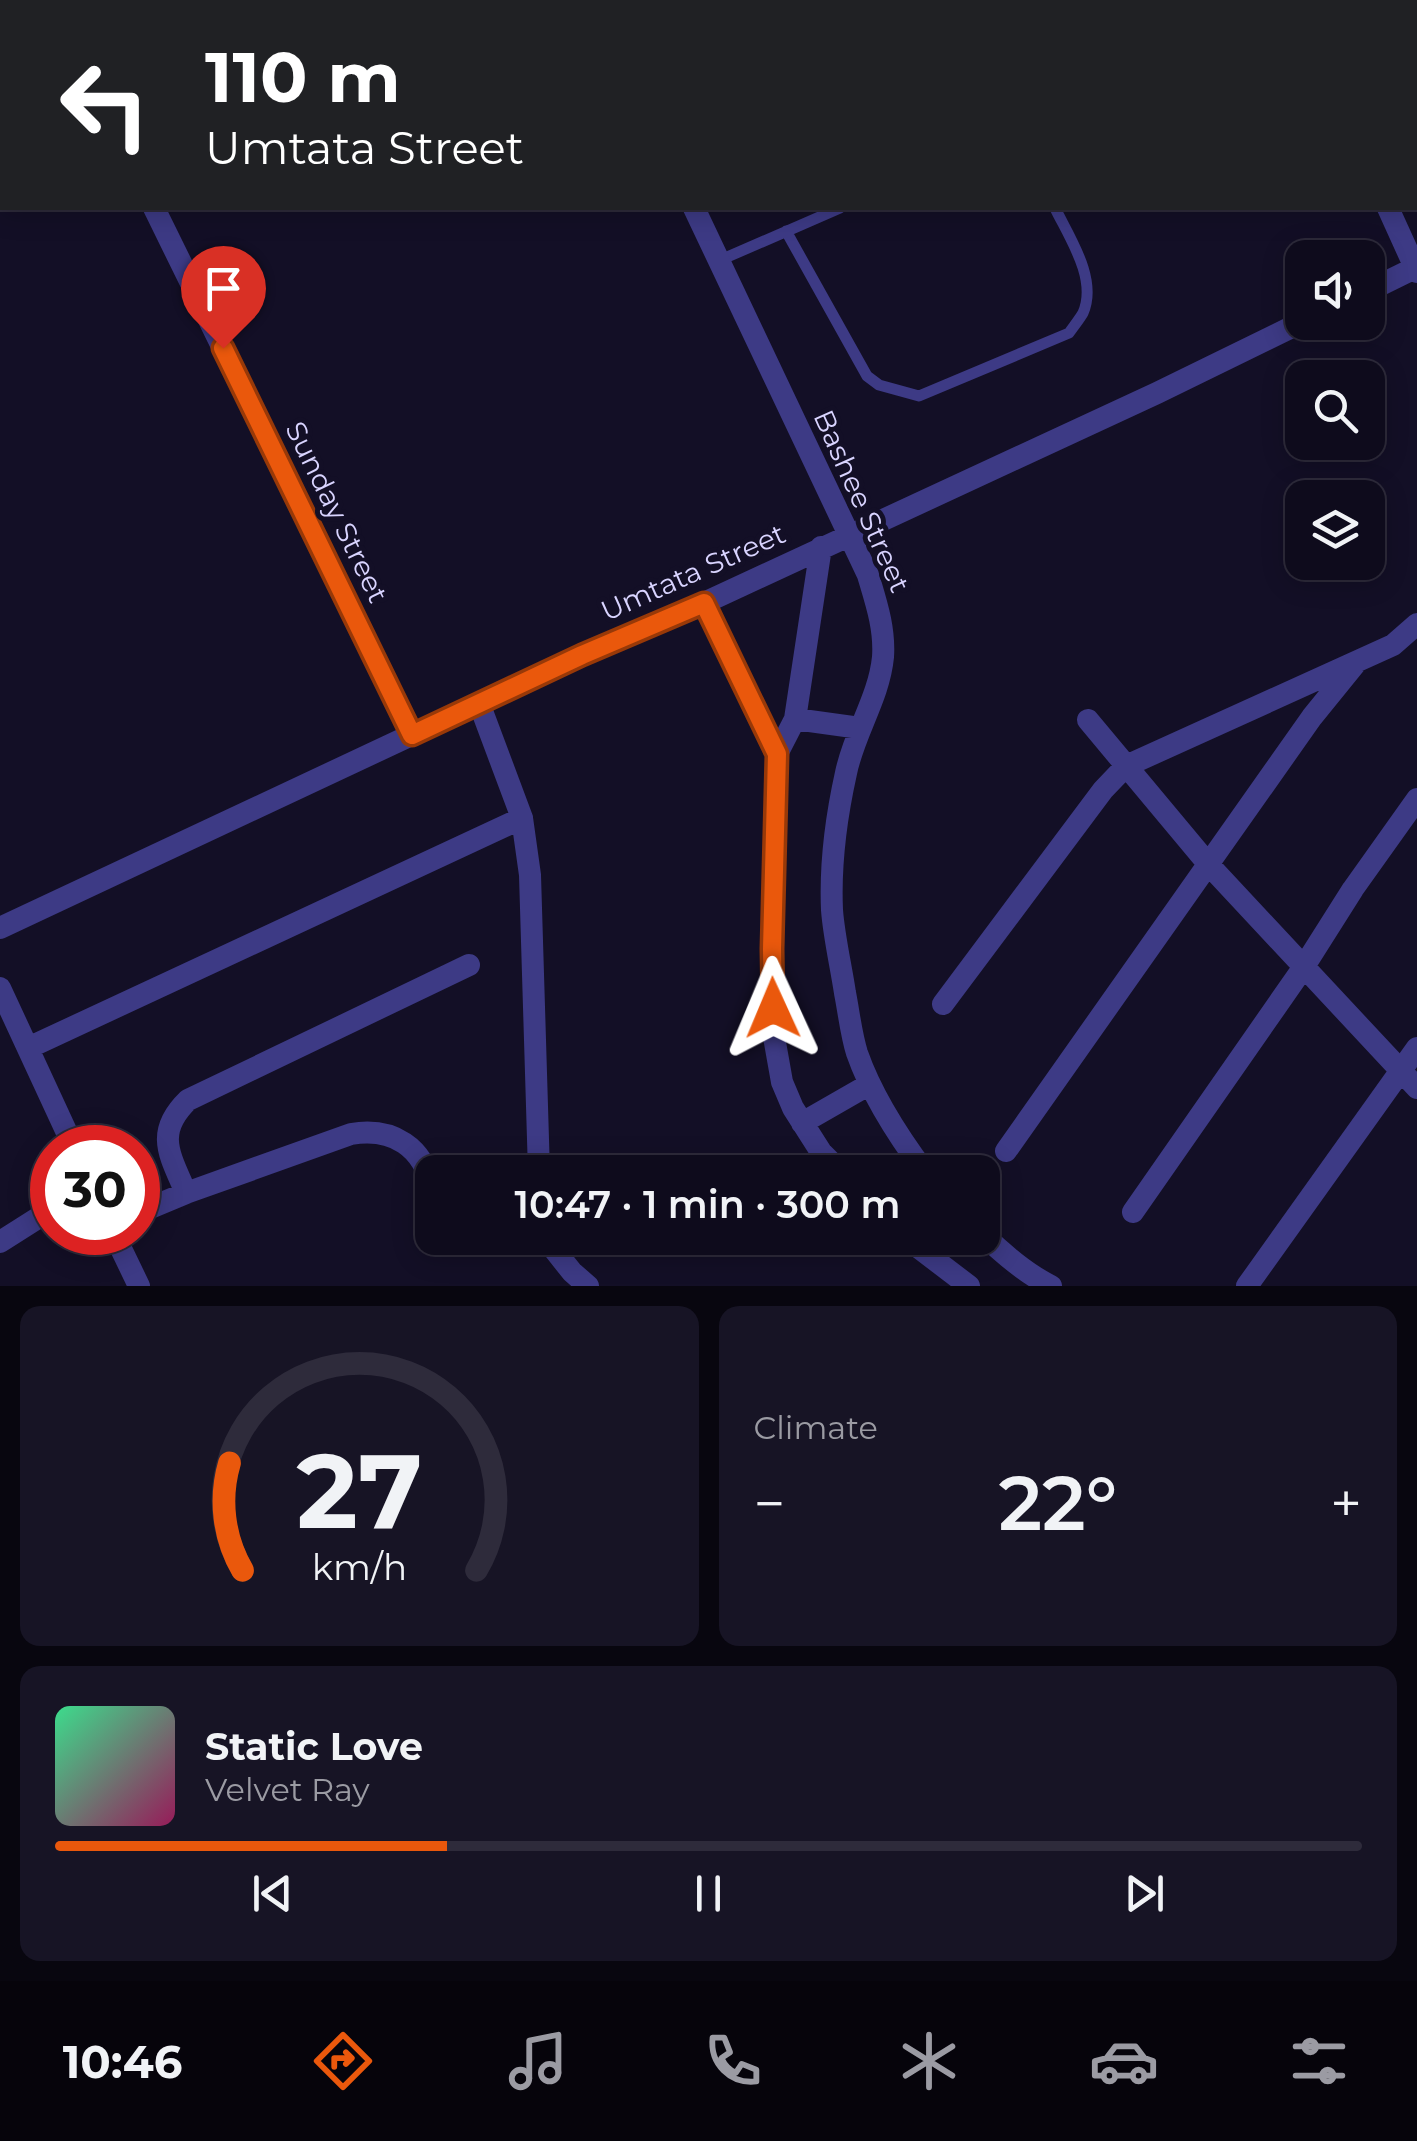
<!DOCTYPE html>
<html lang="en">
<head>
<meta charset="utf-8">
<style>
	:root { --surface:#0e0b1c; --page:#171425; --text:#f1f3f6; --muted:#9b9ba3; --line:#2e2b3b; --accent:#ea580c }
	body { margin:0; font-family:Montserrat,sans-serif; background:var(--page); color:var(--text); height:100vh; display:flex; flex-direction:column; font-size:38px; white-space:nowrap }
	* { box-sizing:border-box; margin:0 }
	p { font-size:32px; color:var(--muted) }
	.icon { flex:none; width:55px; height:55px; fill:none; stroke:currentColor; stroke-width:2; stroke-linecap:round; stroke-linejoin:round }
	.map { position:relative; height:1286px; overflow:hidden }
	.side { display:flex; flex-direction:column; gap:20px; padding:20px; background:#08060f; flex:1 }
	.side>* { flex:none }
	.guide { position:absolute; left:0px; top:0px; width:1418px; height:210px; box-shadow:0 5px 25px #0003,0 0 0 2px var(--line); background:#202124; color:#fff; overflow:hidden }
	.buttons { position:absolute; left:1285px; top:240px; display:grid; gap:20px }
	.buttons a { display:grid; place-items:center; width:100px; height:100px; border-radius:20px; background:var(--surface); box-shadow:0 5px 25px #0003,0 0 0 2px var(--line); font-size:50px }
	.speed { position:absolute; left:30px; top:1125px; display:flex; gap:20px; font-size:50px; font-weight:700; text-align:center }
	.speed>* { display:grid; place-content:center; width:130px; height:130px; border-radius:50%; background:var(--surface); box-shadow:0 5px 25px #0003,0 0 0 2px var(--line); line-height:1 }
	.speed .limit { border:15px solid #d22; background:#fff; color:#111 }
	.pin { position:absolute; display:grid; place-items:center; width:85px; height:85px; color:#fff; margin:-102px -42px; border-radius:50% 50% 50% 0; rotate:-45deg; box-shadow:0 0 10px #0007 }
	.pin .icon { rotate:45deg }
	.me { position:absolute; width:110px; margin:-55px; rotate:359deg; stroke-linejoin:round; filter:drop-shadow(0 0 8px #0008) }
	.turn { display:flex; align-items:center; gap:35px; height:210px; padding:0 40px; font-size:45px }
	.turn .icon { width:130px; height:130px; stroke-width:2.5 }
	.turn b { display:block; font-size:70px; line-height:85px }
	.big { font-size:75px; font-weight:600; line-height:1.1 }
	.side .widget { flex:1; display:flex; flex-direction:column; justify-content:center; gap:15px; min-width:0; padding:0 35px; border-radius:20px; background:var(--page) }
	.side .dial { align-items:center; gap:0 }
	.dial svg { height:260px; overflow:visible; fill:none; stroke:var(--line); stroke-width:7; stroke-linecap:round; text-anchor:middle }
	.dial text { fill:var(--text); stroke:none }
	.song { display:flex; align-items:center; gap:30px }
	.cover { width:120px; height:120px; border-radius:15px; background:linear-gradient(135deg,hsl(150 70% 55%),hsl(330 70% 35%)) }
	.played { height:10px; border-radius:5px; background:linear-gradient(90deg,var(--accent) 30%,var(--line) 30%) }
	.keys { display:flex; justify-content:space-around; direction:ltr }
	.heat { display:flex; justify-content:space-between; align-items:center; font-size:55px; direction:ltr }
	.side .tiles { flex:1; display:grid; gap:20px; grid-template-columns:1fr 1fr }
	.widget:last-child { grid-column:span 2 }
	.trip { position:absolute; left:415px; top:1155px; width:585px; height:100px; border-radius:20px; background:var(--surface); box-shadow:0 5px 25px #0003,0 0 0 2px var(--line); font-weight:600; line-height:100px; text-align:center }
	.tabs { display:flex; height:160px; justify-content:space-around; align-items:center; background:#06040b; color:var(--muted) }
	.tabs .icon { width:70px; height:70px }
	.tabs .active { color:var(--accent) }
	.tabs b { font-size:45px; color:var(--text) }
	.map>svg:first-child { display:block }
	.lines { fill:none; stroke-linecap:round; stroke-linejoin:round }
	.lane { stroke:#3d3a85; stroke-width:11 }
	.street { stroke:#3d3a85; stroke-width:22 }
	.route-casing { stroke:#983908; stroke-width:25 }
	.route { stroke:#ea580c; stroke-width:18 }
	.labels { text-anchor:middle; dominant-baseline:central; stroke-width:10; stroke-linejoin:round; paint-order:stroke }
	.street-label { font-size:28px; fill:#d9d4ff; stroke:#130f26 }
</style>
</head>
<body>
<div class="map">
<svg width="1417" height="1286" viewBox="0 0 1417 1286">
	<rect width="100%" height="100%" fill="#130f26"/>
	<g class="lines">
		<path class="lane" d="M786,231L867,376L879,385L919,396L1069,333C1073,327 1079,320 1083,313C1098,279 1069,237 1055,208
			M718,261L840,208"/>
		<path class="street" d="M111,0V2
			M604,0L605,2
			M1294,0L1295,2
			M154,208L413,735
			M694,208L868,575C876,602 885,628 883,657C879,698 854,733 846,773C836,818 830,864 832,910C834,937 841,966 845,993C849,1013 851,1034 857,1053C872,1096 898,1136 925,1172
			M1388,208L1417,272
			M1368,291L1417,267
			M821,547L795,719L777,754L772,949L774,1037L782,1082L793,1108L821,1152L841,1172
			M704,603L777,754
			M479,703L522,818L530,875L539,1172
			M795,719L860,728
			M1088,720L1209,865L1417,1088
			M0,928L582,655L704,603L1157,393L1302,322
			M0,988L74,1148
			M943,1004L1103,790L1126,766L1393,645L1417,624
			M28,1048L522,818
			M802,1123L870,1084
			M1006,1151L1312,717L1355,664
			M186,1193C170,1155 154,1133 188,1100L469,965
			M1133,1212L1303,968L1353,889L1417,799
			M138,1213L186,1193L351,1134C393,1127 424,1147 432,1189
			M113,1232L139,1286
			M982,1234C1004,1254 1025,1273 1051,1286
			M545,1238L572,1272L588,1286
			M906,1238L969,1286
			M0,1242L52,1209
			M1247,1286L1417,1048"/>
	</g>
	<g class="lines">
		<g class="route-casing">
			<path id="route" d="M223,348L412,735L582,655L704,603L777,754L772,949L773,1008"/>
		</g>
		<use href="#route" class="route"/>
	</g>
	<g class="labels">
		<g class="street-label">
			<text transform="translate(862 501) rotate(66)">Bashee Street</text>
			<text transform="translate(337 512) rotate(64)">Sunday Street</text>
			<text transform="translate(693 572) rotate(-24)">Umtata Street</text>
		</g>
	</g>
</svg>
<div class="buttons">
<a><svg class="icon" aria-label="sound" viewBox="0 0 24 24"><path d="M4 9h4l5-4v14l-5-4H4zM17 9q2 3 0 6"/></svg></a>
<a><svg class="icon" aria-label="search" viewBox="0 0 24 24"><circle cx="10" cy="10" r="6"/><path d="M15 15l6 6"/></svg></a>
<a><svg class="icon" aria-label="layers" viewBox="0 0 24 24"><path d="M12 4l9 5-9 5-9-5zM3 14l9 5 9-5"/></svg></a>
</div>
<div class="speed"><div class="limit">30</div></div>
<div class="pin" style="left:223px;top:348px;background:#d93025"><svg class="icon" aria-label="arrive" viewBox="0 0 24 24"><path d="M6 21V4h12l-3 4 3 4H6"/></svg></div>
<svg class="me" style="left:773px;top:1008px" viewBox="-20 -20 40 40"><path d="M0-17L14 15 0 8-14 15z" fill="#ea580c" stroke="#fff" stroke-width="4"/></svg>
<div class="trip">10:47 · 1 min · 300 m</div>
<div class="guide">
<div class="turn"><svg class="icon" aria-label="left" viewBox="0 0 24 24"><path d="M17 20v-9H6M10 6l-5 5 5 5"/></svg><div><b>110 m</b>Umtata Street</div></div>
</div>
</div>
<section class="side">
<div class="tiles">
<div class="widget dial"><svg viewBox="0 0 100 80">
<path d="M14 69A42 42 0 1 1 86 69"/>
<path d="M14 69A42 42 0 0 1 10 36" stroke="#ea580c"/>
<text x="50" y="56" font-size="32" font-weight="700">27</text>
<text x="50" y="72" font-size="11">km/h</text>
</svg></div>
<div class="widget"><p>Climate</p>
<div class="heat"><a>−</a><b class="big">22°</b><a>+</a></div>
</div>
<div class="widget">
<div class="song"><i class="cover"></i><div><b>Static Love</b><p>Velvet Ray</p></div></div>
<div class="played"></div>
<div class="keys"><svg class="icon" aria-label="previous" viewBox="0 0 24 24"><path d="M18 5L8 12l10 7zM5 5v14"/></svg><svg class="icon" aria-label="pause" viewBox="0 0 24 24"><path d="M8 5v14M16 5v14"/></svg><svg class="icon" aria-label="next" viewBox="0 0 24 24"><path d="M6 5l10 7-10 7zM19 5v14"/></svg></div>
</div>
</div>
</section>
<nav class="tabs">
<b>10:46</b>
<svg class="icon active" aria-label="directions" viewBox="0 0 24 24"><path d="M12 3l9 9-9 9-9-9zM9 14v-3h6M13 9l2 2-2 2"/></svg>
<svg class="icon" aria-label="music" viewBox="0 0 24 24"><path d="M9 18V5l10-2v13"/><circle cx="6" cy="18" r="3"/><circle cx="16" cy="16" r="3"/></svg>
<svg class="icon" aria-label="phone" viewBox="0 0 24 24"><path d="M5 4h4l2 5-3 2q2 4 5 5l2-3 5 2v4C11 20 4 13 5 4z"/></svg>
<svg class="icon" aria-label="climate" viewBox="0 0 24 24"><path d="M12 3v18M4 7l16 10M4 17L20 7"/></svg>
<svg class="icon" aria-label="car" viewBox="0 0 24 24"><path d="M5 17H2v-5l4-1 3-4h7l3 4 3 1v5h-3M9 17h6M6 11h13"/><circle cx="7" cy="17" r="2"/><circle cx="17" cy="17" r="2"/></svg>
<svg class="icon" aria-label="filters" viewBox="0 0 24 24"><path d="M4 7h16M4 17h16"/><circle cx="9" cy="7" r="2"/><circle cx="15" cy="17" r="2"/></svg>
</nav>
</body>
</html>
